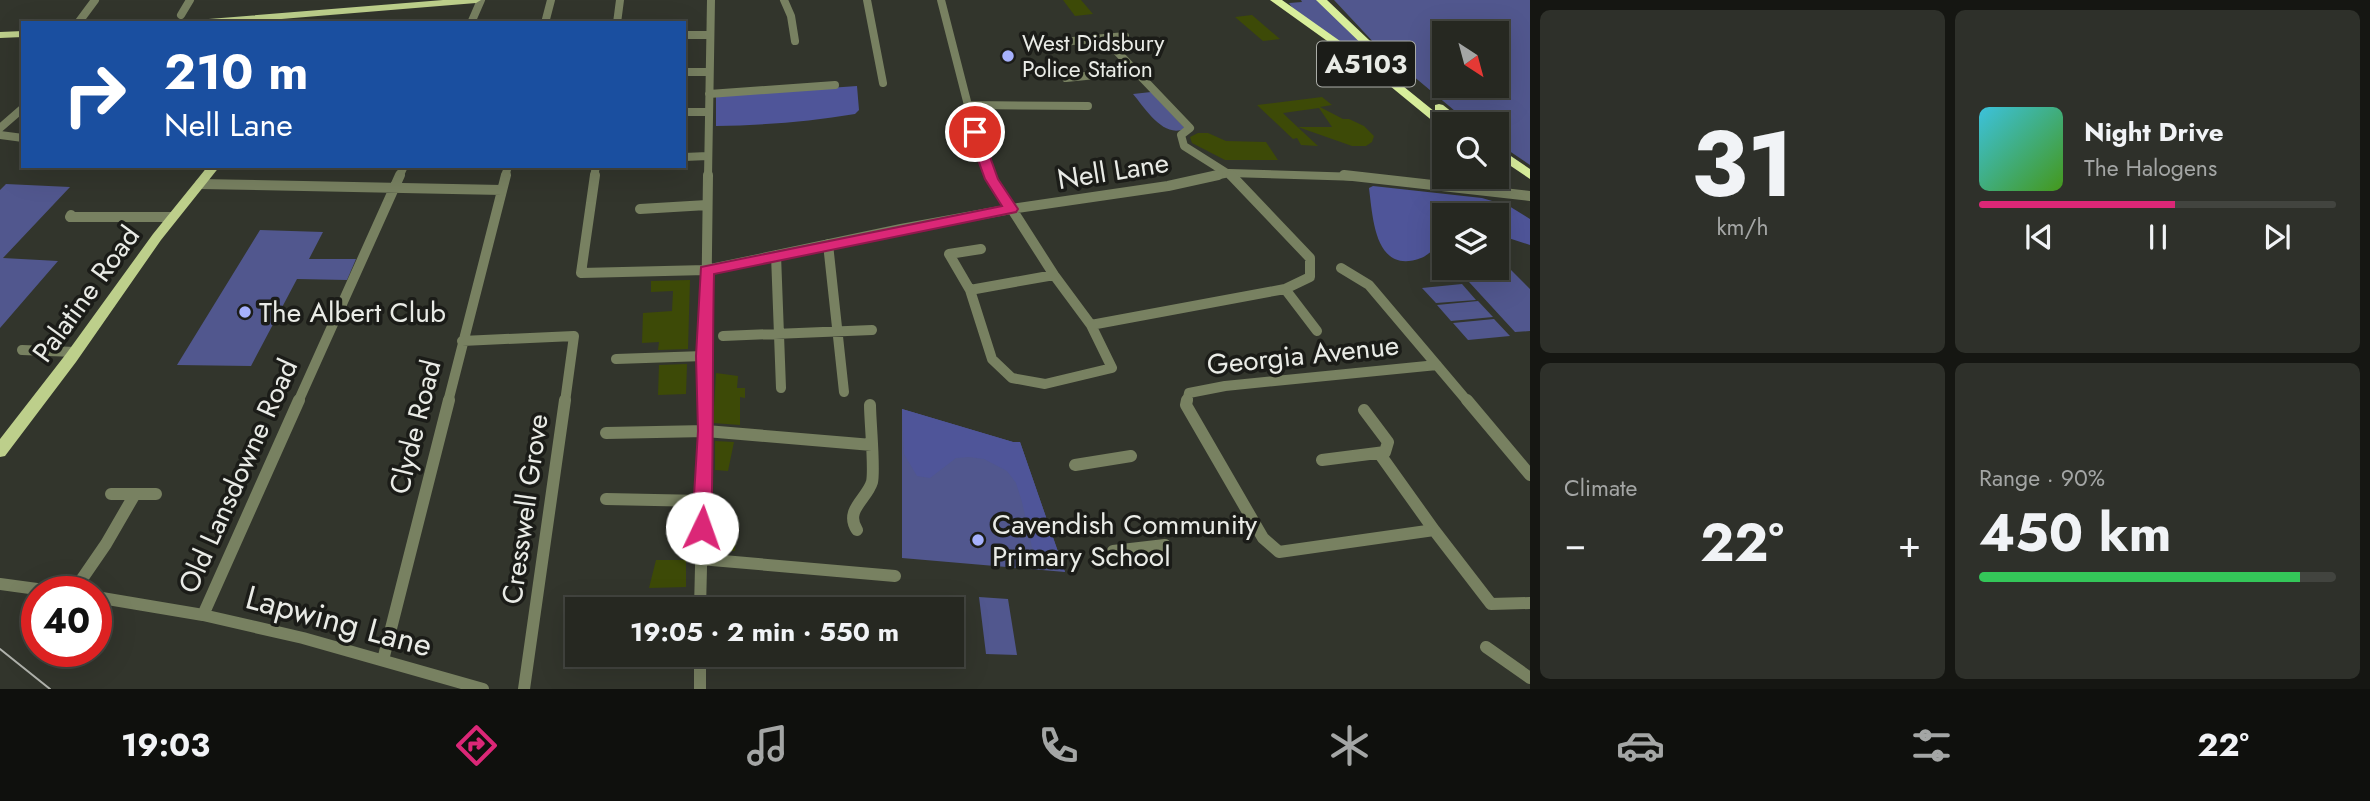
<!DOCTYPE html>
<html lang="en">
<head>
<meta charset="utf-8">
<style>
	:root { --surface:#262821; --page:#2e302a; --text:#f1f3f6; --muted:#a4a6a5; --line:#42443f; --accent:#db2777 }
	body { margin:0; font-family:Jost,sans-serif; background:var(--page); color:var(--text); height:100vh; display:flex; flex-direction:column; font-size:26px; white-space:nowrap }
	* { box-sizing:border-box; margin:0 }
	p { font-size:23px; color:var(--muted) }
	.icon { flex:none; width:38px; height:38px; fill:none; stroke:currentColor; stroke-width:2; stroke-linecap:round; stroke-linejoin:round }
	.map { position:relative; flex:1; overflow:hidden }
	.side { display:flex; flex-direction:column; gap:10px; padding:10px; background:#151612; width:840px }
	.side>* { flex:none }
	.banner { position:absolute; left:21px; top:21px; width:665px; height:147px; border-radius:0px; box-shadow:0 7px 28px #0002,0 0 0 2px var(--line); background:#1a4fa0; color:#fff; overflow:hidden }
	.needle { width:46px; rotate:144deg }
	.controls { position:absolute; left:1432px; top:21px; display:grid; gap:14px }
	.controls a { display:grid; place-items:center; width:77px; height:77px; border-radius:0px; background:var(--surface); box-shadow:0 7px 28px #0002,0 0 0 2px var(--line); font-size:35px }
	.speed { position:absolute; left:21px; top:576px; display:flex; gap:14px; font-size:35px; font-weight:700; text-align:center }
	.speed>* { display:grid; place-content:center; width:91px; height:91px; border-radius:50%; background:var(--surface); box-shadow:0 7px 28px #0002,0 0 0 2px var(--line); line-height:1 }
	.speed .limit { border:10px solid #d22; background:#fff; color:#111 }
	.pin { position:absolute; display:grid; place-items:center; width:60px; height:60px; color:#fff; margin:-30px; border:4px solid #fff; border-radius:50%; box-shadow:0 2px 7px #0007 }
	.me { position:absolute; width:77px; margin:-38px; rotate:3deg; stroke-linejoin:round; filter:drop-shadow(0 0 5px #0008) }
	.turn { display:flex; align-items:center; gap:24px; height:147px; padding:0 28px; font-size:32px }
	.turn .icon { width:91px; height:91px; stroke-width:2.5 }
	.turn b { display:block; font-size:49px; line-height:60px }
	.big { font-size:52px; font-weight:700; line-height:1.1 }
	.side .tile { flex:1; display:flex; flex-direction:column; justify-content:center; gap:10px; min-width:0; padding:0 24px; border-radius:10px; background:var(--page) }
	.side .dial { align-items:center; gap:0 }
	.dial b { font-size:91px; line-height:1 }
	.song { display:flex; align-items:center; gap:21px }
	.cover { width:84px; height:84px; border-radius:10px; background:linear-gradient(135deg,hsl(190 70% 55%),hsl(100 70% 35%)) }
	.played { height:7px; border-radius:4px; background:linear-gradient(90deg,var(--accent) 55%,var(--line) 55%) }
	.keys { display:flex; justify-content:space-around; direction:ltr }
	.heat { display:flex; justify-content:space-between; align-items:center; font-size:38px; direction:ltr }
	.charge { height:10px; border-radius:5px; background:linear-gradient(90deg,#34c759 90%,var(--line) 0) }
	.side .tiles { flex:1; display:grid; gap:10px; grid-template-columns:repeat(2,1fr) }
	.trip { position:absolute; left:565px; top:597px; width:399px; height:70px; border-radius:0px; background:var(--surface); box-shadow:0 7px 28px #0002,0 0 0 2px var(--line); font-weight:700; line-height:70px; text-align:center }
	.tab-bar { display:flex; height:112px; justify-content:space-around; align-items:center; background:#0f100d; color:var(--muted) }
	.tab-bar .icon { width:49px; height:49px }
	.tab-bar .active { color:var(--accent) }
	.tab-bar b { font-size:32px; color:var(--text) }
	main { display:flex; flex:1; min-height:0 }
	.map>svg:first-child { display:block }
	.green { fill:#51578e; fill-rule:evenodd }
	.forest { fill:#4f5599 }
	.building { fill:#3d4a07 }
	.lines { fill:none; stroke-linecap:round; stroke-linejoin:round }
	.minor-far2 { stroke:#788161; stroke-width:8 }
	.minor-far1 { stroke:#788161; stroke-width:10 }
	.minor { stroke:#788161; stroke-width:12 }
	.major { fill:#bdcf8b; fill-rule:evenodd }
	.highway { fill:#d8ee9b; fill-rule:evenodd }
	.tram { stroke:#b1b3ad; stroke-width:2 }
	.route { fill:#db2777; stroke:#8e194d; stroke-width:2 }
	.poi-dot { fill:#a6b1fc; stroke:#1b1c18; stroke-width:2.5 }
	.labels { text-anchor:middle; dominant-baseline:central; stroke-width:7; stroke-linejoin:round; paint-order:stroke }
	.far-poi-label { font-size:23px; fill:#e9ebe6; stroke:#1b1c18; text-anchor:start }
	.shield { fill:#1b1c18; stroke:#abada8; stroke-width:2 }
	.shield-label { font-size:26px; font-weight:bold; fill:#e9ebe6 }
	.street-label { font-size:28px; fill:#e9ebe6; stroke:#1b1c18 }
	.poi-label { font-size:28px; fill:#e9ebe6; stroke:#1b1c18; text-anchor:start }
	.near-street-label { font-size:33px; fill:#e9ebe6; stroke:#1b1c18 }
</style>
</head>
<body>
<main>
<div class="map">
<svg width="1530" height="689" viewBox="0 0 1530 689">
	<rect width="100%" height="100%" fill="#32352c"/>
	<path class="green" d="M1301,0H1318L1406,84L1402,85L1295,12L1289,3L1302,2Z
		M1334,0H1530V165L1496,142V124H1473L1461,116L1376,45ZM1444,33H1496V86H1444Z
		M1151,92L1184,127V129C1163,138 1145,108 1133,94Z
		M6,184L70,187L3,258L58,261L0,328V190Z
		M260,230L323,232L309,259H356L347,280L297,279L251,366L177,365Z
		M1507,266L1530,289V331L1515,332L1458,270Z
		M1462,284L1476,300L1436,303L1422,288Z
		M1478,301L1493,317L1451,321L1437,305Z
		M1494,319L1510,336L1468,340L1453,323Z
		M902,409L1013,442H1020L1065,572L902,558Z
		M979,597L1008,599L1017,655L986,654Z"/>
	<path class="forest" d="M857,86L859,110L855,114C809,122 763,125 716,126V96Z
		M1373,186L1482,198L1509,206L1530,219V245L1496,234V215H1444V242C1435,246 1431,254 1421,258C1375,275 1373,219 1369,188Z
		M902,409L1013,442H1020L1065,572L1043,565L1032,547L1022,502L1016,483L1007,471L984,459L969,457L956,458L930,478L917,476L904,454Z"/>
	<path class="building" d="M1063,0H1081L1093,14L1075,16Z
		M1252,15L1280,39L1263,41L1235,17Z
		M1322,97L1332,105L1320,107L1343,119H1349L1364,126L1374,136L1372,142L1366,146H1352L1298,127H1332L1319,108L1283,113L1289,119L1318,146L1301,145L1297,138L1293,139L1257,105Z
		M1198,133H1208L1226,141L1266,142L1278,160H1225L1192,143L1190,137Z
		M690,280L688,349L658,350L659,342L642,343L643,313L672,311L673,291L651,292V281Z
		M687,364L686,394L658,395L659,365Z
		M716,373L738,376L737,388H745V398L740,397V425L713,423Z
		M715,441L734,442L728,471L715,470Z
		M719,526H736L735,551H718Z
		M656,560H686V587L649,588Z"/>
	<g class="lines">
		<path class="minor-far2" d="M784,0L791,16L795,41
			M867,0L883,83
			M941,0L980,152L990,177
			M181,15L190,0
			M78,23L95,0
			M471,23L481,0
			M545,23L551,0
			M617,23L620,0
			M684,35H710
			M1105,39L1190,128L1181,135L1184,146L1233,177
			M1052,43L1125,36
			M684,72H709
			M1066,78L1135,71
			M709,94L835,85
			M968,105L1088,106
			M684,112H709
			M0,128L23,108
			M0,135L23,138
			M684,157L708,156
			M399,177L404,166
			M505,177L508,166
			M594,177L596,166
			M708,177L711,0
			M1210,177L1229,173L1360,177"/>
		<path class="minor-far1" d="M595,175L581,273L706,270L901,229L1011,209L1168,186L1218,175
			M1344,175L1530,196
			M200,184L502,190
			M640,209L707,205
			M71,215L70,217H172
			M828,244L844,392
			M981,249L949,254L970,290L992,359L1012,378L1045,384L1112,368L1091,325L1054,275L990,175
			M776,255L781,388
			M1341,268L1369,285L1468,402
			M1285,289L1317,331
			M970,290L1054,275
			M1091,325L1285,289L1310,277V258L1231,175
			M723,336L872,330
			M462,341L574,336L565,402
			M22,350L75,352
			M616,359L704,356
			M298,402L400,175
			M448,402L506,175
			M705,402L708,175
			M1187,402L1189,393L1225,386L1437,365"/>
		<path class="minor" d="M1187,400L1186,405L1263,538L1279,552L1434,530L1491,604L1530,603
			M1467,400L1530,475
			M606,433L706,431L872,445
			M1379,453L1434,530
			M1322,460L1385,452L1388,442L1364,410
			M1075,465L1131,456
			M111,494H156
			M606,499L703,501
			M857,530C844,510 867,499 872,482C875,469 870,421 870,405
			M1113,551L1165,545
			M700,559L895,576
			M0,584L59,592
			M73,592L106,544L135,494
			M96,597L203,615L303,638L483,689
			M700,609L705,400
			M203,615L299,400
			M1486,647L1530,678
			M700,654V689
			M383,660L449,400
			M524,689L565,400"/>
		<path class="major" d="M443,0H481L476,3L233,23H191L196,20Z
			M23,31V37L0,38V32Z
			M208,166H220L161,240L76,362L5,456L0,457V439L66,354L153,234Z"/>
		<path class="highway" d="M1270,0H1282L1398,82L1450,124L1440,127L1390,86Z
			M1316,0H1327L1409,78V82H1401Z
			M1439,104L1443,105L1467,124H1453L1435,111V105Z
			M1496,146L1530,169V179L1496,156Z"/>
		<path class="tram" d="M0,649L50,689"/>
	</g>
	<path class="route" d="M975,128L981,132L998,179L1018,209L1016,212L714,274C712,359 714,443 711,528L708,534L702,536L695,534L692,528L698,431L696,356L701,267L1002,206L985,179L968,132Z"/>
	<g class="poi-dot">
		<circle cx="1008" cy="56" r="7"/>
		<circle cx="245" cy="312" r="7"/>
		<circle cx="978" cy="540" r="7"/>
	</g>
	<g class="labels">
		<g class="far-poi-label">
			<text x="1022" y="43">West Didsbury<tspan x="1022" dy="26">Police Station</tspan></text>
		</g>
		<rect class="shield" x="1317" y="41.5" width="98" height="45" rx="5"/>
		<g class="shield-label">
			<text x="1366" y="64">A5103</text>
		</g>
		<g class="street-label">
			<text transform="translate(1113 171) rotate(-9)">Nell Lane</text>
			<text transform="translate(86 294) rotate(-54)">Palatine Road</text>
			<text transform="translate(1303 355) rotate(-6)">Georgia Avenue</text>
			<text transform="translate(415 427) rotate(-76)">Clyde Road</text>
			<text transform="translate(238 476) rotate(-66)">Old Lansdowne Road</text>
			<text transform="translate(525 509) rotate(-82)">Cresswell Grove</text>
		</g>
		<g class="poi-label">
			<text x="259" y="312">The Albert Club</text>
			<text x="992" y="524">Cavendish Community<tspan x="992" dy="32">Primary School</tspan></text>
		</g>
		<g class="near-street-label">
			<text transform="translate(339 621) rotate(15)">Lapwing Lane</text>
		</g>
	</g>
</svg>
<div class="controls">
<a><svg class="needle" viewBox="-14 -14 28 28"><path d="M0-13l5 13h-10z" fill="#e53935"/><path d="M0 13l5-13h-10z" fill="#a4a6a5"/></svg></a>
<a><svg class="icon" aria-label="search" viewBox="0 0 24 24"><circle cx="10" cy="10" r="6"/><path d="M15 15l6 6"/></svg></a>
<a><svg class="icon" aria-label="layers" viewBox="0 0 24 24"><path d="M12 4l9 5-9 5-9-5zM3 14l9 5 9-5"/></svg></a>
</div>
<div class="speed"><div class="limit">40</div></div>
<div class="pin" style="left:975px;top:132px;background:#d93025"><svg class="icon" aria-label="arrive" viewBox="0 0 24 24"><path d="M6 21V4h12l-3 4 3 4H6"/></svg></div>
<svg class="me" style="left:702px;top:528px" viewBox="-20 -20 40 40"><circle r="19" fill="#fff"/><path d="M0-13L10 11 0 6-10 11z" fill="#db2777"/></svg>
<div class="trip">19:05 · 2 min · 550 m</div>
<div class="banner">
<div class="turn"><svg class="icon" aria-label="right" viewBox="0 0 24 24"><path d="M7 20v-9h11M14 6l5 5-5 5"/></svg><div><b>210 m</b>Nell Lane</div></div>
</div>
</div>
<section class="side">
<div class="tiles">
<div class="tile dial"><b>31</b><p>km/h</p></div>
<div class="tile">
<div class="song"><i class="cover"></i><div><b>Night Drive</b><p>The Halogens</p></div></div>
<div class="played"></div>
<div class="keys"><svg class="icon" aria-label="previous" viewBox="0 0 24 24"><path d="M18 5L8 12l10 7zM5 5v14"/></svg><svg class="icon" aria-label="pause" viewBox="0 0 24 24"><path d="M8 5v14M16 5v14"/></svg><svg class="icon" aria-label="next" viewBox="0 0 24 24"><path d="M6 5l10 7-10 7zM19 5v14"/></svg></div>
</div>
<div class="tile"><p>Climate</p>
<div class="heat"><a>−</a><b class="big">22°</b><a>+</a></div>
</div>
<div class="tile"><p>Range · 90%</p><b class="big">450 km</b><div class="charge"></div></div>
</div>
</section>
</main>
<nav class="tab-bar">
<b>19:03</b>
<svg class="icon active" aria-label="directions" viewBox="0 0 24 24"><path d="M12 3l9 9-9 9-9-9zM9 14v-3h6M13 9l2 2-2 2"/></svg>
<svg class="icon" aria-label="music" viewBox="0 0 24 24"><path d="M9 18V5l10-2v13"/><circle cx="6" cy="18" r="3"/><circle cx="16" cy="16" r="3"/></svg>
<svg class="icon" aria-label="phone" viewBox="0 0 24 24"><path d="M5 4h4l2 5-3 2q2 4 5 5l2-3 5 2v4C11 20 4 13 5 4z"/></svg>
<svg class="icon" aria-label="climate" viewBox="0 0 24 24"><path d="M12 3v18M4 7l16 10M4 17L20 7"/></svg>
<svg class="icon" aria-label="car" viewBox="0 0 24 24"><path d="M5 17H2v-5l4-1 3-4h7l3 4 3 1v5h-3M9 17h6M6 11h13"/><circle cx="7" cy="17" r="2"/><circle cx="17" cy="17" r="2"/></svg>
<svg class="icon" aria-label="filters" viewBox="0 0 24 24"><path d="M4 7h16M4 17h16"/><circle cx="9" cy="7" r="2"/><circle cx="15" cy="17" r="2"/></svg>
<b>22°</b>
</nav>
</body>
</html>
